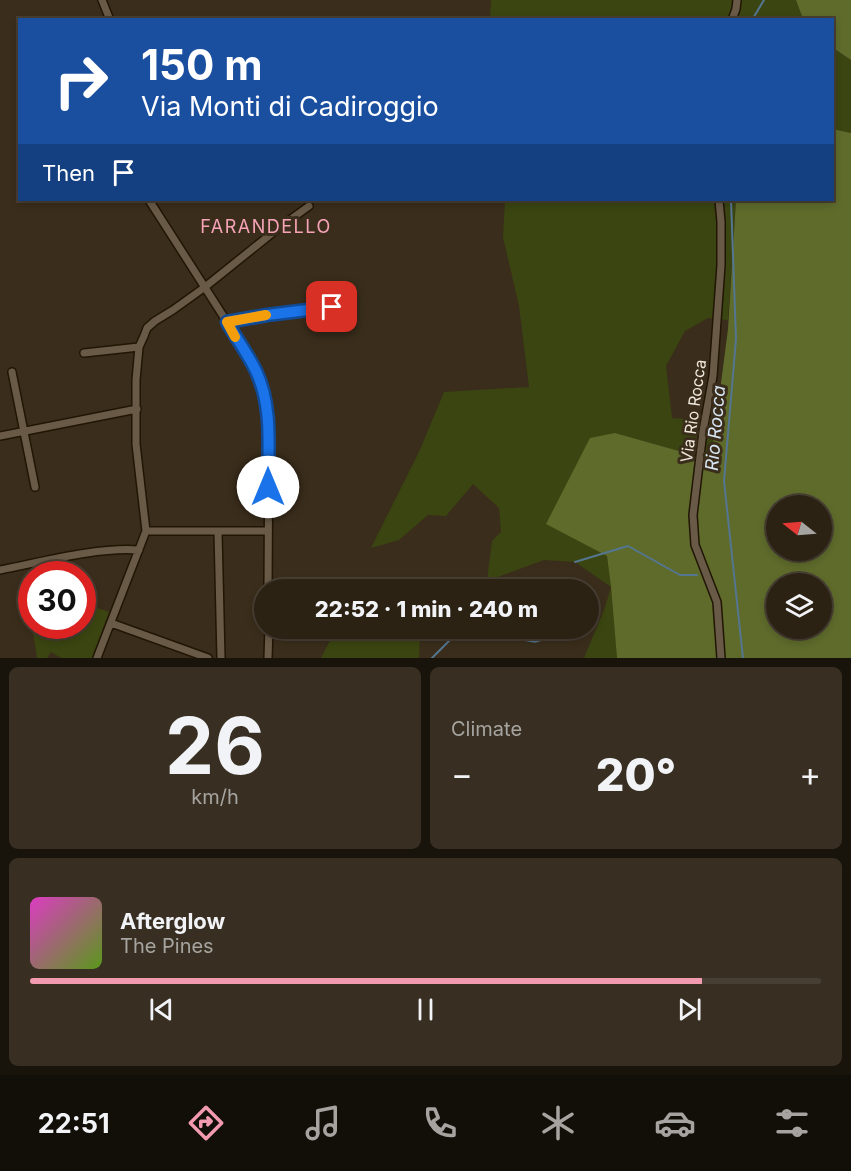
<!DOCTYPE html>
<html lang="en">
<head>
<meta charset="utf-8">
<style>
	:root { --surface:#2c2214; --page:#382f22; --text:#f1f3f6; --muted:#a6a4a0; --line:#483f34; --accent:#f29ab0 }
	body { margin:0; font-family:Inter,sans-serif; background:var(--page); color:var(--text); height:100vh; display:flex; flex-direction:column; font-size:22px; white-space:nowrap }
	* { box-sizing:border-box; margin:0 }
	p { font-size:20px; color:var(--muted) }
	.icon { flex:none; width:33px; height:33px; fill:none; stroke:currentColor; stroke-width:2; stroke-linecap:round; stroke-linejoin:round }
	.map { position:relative; height:658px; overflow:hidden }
	.panel { display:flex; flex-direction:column; gap:9px; padding:9px; background:#18130b; flex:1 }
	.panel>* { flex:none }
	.guide { position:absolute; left:18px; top:18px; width:816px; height:183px; border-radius:0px; box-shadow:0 3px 9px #0003,0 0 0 2px var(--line); background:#1a4fa0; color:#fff; overflow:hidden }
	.needle { width:39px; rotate:287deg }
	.buttons { position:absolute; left:766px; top:495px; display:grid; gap:12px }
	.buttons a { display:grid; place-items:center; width:66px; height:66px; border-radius:50%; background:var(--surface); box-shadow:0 3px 9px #0003,0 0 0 2px var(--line); font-size:30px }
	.speed { position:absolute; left:18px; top:561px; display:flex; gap:12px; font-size:30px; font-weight:700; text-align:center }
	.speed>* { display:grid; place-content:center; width:78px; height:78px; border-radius:50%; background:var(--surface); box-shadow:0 3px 9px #0003,0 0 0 2px var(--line); line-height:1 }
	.speed .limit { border:9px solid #d22; background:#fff; color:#111 }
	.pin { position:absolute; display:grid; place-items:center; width:51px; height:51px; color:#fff; margin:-26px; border-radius:12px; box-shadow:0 3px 9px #0006 }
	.me { position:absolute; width:66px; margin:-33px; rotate:0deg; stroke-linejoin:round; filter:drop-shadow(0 0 4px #0008) }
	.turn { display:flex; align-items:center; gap:21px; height:126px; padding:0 24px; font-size:27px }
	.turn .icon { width:78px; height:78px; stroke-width:2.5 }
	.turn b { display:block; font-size:42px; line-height:51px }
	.then { display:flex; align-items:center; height:57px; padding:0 24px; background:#0003; gap:12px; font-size:22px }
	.big { font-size:45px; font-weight:800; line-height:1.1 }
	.panel .widget { flex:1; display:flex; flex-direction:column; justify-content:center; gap:9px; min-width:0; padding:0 21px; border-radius:9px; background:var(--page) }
	.panel .dial { align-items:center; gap:0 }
	.dial b { font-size:78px; line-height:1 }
	.song { display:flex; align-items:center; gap:18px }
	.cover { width:72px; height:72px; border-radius:9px; background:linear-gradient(135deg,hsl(310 70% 55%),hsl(90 70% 35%)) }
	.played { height:6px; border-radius:3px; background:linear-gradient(90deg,var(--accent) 85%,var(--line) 85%) }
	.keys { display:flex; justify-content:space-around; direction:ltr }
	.heat { display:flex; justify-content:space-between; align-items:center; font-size:33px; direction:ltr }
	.panel .tiles { flex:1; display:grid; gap:9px; grid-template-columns:1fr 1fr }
	.widget:last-child { grid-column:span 2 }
	.trip { position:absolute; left:254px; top:579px; width:345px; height:60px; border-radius:30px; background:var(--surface); box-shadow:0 3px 9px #0003,0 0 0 2px var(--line); font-weight:800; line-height:60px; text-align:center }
	.menu { display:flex; height:96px; justify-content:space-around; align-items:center; background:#120e08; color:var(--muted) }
	.menu .icon { width:42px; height:42px }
	.menu .on { color:var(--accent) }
	.menu b { font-size:27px; color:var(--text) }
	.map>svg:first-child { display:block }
	.green { fill:#3b4511 }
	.forest { fill:#5e6b2b; fill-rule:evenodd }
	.water { fill:#124570; stroke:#557691; stroke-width:1.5 }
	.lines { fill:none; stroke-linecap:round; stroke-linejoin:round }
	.stream { stroke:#557691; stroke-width:2 }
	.minor-casing { stroke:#211504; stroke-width:10 }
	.minor { stroke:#695a47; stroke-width:7 }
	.route-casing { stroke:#114b97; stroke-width:15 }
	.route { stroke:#1a73e8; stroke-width:10 }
	.slow { stroke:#f59e0b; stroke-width:10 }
	.labels { text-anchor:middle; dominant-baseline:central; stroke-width:6; stroke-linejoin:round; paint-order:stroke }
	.street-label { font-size:16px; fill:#f1e9dd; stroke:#3a2d1b }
	.neighbourhood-label { font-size:18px; letter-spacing:1.5px; fill:#f6a3b7; stroke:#3a2d1b }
	.water-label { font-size:18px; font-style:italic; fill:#d8e6f4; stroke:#3a2d1b }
</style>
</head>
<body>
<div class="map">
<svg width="851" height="658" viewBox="0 0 851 658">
	<rect width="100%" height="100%" fill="#3a2d1b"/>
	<path class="green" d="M491,0H796L803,19L490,20Z
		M832,48L851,60V133L833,129Z
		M505,200H736L728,320L708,318L685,331L666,366L672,418L716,421L711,460L615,433L547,524L607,556L611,587L617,658H584L604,610L611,587L575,562L544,560L487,581L492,541L501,532L499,508L473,484L446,516L428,515L399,540L371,548L419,452L444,392L529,387L519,306L503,237Z
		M83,603L109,612L92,658H61L51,652L47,658H37L32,626H82Z
		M336,629H411L420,635L419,658H321Z"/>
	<path class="forest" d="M796,0H851V60L833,48L832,20L803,19Z
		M833,129L851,133V658H617L611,587L607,556L546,524L590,438L615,433L711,460L728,329L736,200H832ZM777,506H822V550H777ZM777,584H822V628H777Z"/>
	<path class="water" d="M531,578L544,580L555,589H519Z
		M506,629H572L571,632L535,642L518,639Z"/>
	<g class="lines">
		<path class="stream" d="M752,20L764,0
			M731,200L736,339L724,481L743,658
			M575,562L628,546L680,575H697
			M432,658L462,628"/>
		<g class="minor-casing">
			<path id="minor" d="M102,0L110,20
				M732,20L736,9L737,0
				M149,200L227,322L256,372L266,402L269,423L268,590
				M719,200L721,222V265L713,376L703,431L693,515L695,545L717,602L721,658
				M227,322L267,315L332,307
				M84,353L139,347
				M12,372L35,487
				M0,436L137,409
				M146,531H268
				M218,532L221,658
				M0,570C42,562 96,547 139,550
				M111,623L208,658
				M97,658L146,531L136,444V380L139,347L144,336L147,328L155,321L173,310L205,287L276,230L309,206
				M268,658L269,628"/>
		</g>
		<use href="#minor" class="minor"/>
	</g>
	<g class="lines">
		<g class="route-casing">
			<path id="route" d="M268,487C268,449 273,407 256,371C248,354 236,338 227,322L267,315L332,307"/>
		</g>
		<use href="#route" class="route"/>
		<path class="slow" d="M235,337L227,322L266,315"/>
	</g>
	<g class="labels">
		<g class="street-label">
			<text transform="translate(693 411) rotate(-82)">Via Rio Rocca</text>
		</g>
		<g class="neighbourhood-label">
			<text x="266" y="226">FARANDELLO</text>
		</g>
		<g class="water-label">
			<text transform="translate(715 428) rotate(-85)">Rio Rocca</text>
		</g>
	</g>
</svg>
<div class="buttons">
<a><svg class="needle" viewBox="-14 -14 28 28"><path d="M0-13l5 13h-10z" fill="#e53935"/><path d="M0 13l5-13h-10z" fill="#a6a4a0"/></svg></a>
<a><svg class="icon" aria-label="layers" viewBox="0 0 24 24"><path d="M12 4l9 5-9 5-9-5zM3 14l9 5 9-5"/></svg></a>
</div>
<div class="speed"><div class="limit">30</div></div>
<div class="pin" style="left:332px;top:307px;background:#d93025"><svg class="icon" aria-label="arrive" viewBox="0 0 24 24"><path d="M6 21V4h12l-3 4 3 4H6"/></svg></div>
<svg class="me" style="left:268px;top:487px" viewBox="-20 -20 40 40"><circle r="19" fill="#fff"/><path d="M0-13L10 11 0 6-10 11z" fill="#1a73e8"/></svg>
<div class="trip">22:52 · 1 min · 240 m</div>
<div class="guide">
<div class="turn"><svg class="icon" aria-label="right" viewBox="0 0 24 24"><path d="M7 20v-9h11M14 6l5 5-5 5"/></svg><div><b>150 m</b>Via Monti di Cadiroggio</div></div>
<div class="then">Then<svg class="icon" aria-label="arrive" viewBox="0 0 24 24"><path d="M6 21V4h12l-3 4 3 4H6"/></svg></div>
</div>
</div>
<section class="panel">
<div class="tiles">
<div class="widget dial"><b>26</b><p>km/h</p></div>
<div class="widget"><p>Climate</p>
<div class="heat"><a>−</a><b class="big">20°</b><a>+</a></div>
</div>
<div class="widget">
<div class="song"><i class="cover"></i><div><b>Afterglow</b><p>The Pines</p></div></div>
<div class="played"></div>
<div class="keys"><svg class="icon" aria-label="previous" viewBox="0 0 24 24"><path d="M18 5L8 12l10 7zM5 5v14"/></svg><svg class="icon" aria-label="pause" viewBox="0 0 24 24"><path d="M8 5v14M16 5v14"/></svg><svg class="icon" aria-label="next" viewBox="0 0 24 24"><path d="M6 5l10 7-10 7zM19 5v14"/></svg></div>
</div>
</div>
</section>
<nav class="menu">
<b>22:51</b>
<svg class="icon on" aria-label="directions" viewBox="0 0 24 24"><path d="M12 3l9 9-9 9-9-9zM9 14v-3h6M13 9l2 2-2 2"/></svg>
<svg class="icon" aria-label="music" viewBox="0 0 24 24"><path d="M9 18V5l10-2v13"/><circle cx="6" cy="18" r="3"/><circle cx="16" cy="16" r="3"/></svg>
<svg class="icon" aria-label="phone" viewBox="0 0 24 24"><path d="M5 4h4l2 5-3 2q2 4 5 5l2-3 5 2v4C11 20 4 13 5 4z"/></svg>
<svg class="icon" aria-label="climate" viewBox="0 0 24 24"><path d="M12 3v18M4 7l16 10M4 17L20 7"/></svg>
<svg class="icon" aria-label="car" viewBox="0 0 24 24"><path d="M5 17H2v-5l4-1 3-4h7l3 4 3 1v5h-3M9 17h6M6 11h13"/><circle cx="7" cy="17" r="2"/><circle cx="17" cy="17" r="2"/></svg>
<svg class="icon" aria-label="filters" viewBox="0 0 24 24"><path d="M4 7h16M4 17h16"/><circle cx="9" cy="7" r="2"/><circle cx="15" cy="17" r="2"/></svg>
</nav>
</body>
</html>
